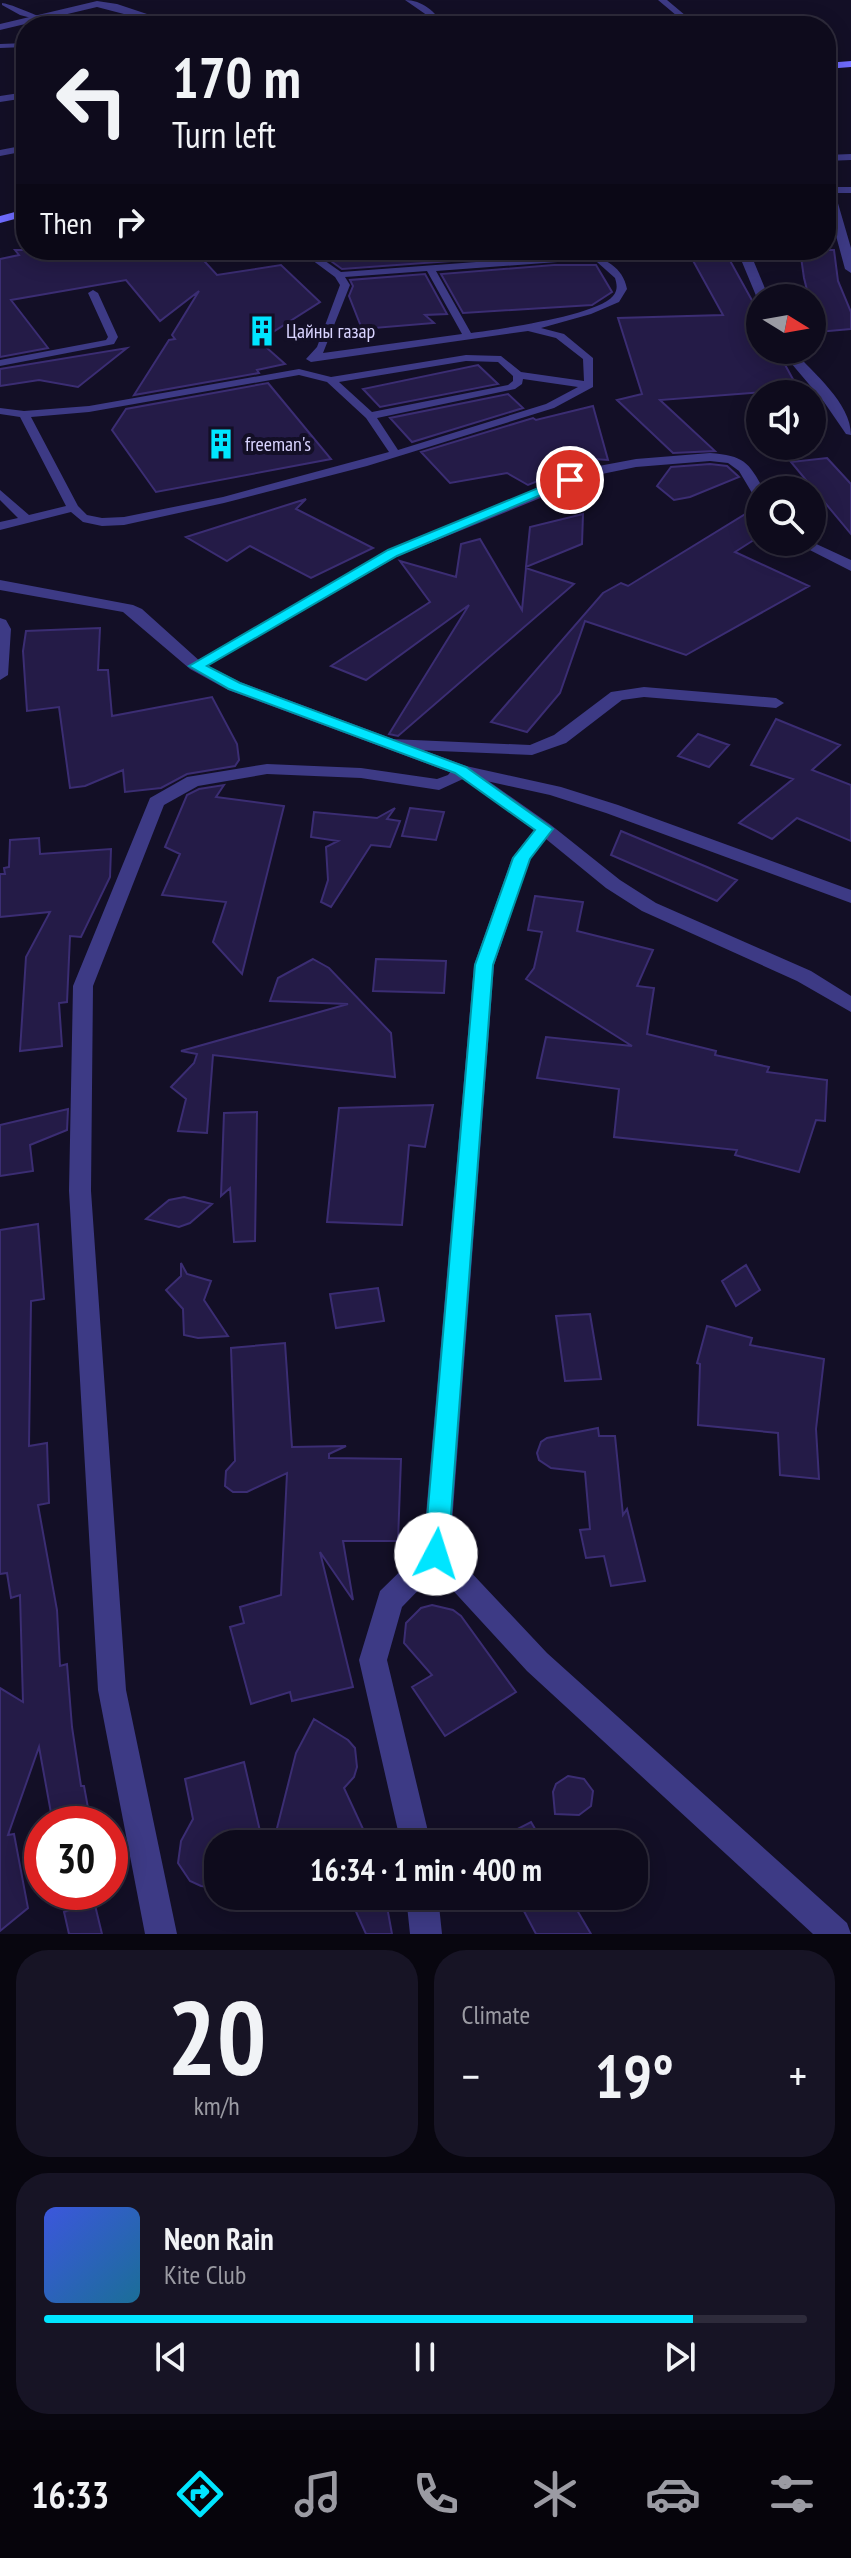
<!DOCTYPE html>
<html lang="en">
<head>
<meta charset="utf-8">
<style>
	:root { --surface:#0e0b1c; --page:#171425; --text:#f1f3f6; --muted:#9b9ba3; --line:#2e2b3b; --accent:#00e5ff }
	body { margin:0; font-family:"PT Sans Narrow",sans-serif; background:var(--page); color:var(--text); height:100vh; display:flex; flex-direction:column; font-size:30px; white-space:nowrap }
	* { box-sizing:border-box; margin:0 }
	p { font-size:26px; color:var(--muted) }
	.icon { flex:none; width:44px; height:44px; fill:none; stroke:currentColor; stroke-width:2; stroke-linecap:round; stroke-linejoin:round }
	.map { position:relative; height:1934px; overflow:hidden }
	.panel { display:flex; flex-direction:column; gap:16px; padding:16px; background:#08060f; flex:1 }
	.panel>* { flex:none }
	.hud { position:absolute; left:16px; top:16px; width:820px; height:244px; border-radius:32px; box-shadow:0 4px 20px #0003,0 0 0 2px var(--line); background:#0e0b1c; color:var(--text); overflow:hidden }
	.needle { width:52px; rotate:101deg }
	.fabs { position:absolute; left:746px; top:284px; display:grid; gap:16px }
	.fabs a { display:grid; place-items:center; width:80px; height:80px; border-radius:50%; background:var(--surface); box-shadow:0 4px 20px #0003,0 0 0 2px var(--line); font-size:40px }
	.speed { position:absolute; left:24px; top:1806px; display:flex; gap:16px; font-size:40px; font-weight:700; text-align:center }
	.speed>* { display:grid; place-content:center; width:104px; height:104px; border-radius:50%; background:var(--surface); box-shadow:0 4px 20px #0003,0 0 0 2px var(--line); line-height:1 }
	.speed .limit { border:12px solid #d22; background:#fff; color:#111 }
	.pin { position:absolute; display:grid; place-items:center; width:68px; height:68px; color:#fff; margin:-34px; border:4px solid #fff; border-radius:50%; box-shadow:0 2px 8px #0007 }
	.me { position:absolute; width:88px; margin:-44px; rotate:5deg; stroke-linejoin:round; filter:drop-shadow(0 0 6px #0008) }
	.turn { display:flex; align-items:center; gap:28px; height:168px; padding:0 24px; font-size:36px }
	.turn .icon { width:104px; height:104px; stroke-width:2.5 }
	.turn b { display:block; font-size:56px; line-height:68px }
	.then { display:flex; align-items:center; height:76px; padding:0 24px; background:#0003; gap:16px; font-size:30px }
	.big { font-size:60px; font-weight:800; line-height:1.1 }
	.panel .tile { flex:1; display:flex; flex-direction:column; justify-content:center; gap:12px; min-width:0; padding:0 28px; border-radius:32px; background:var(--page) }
	.panel .dial { align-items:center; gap:0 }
	.dial b { font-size:104px; line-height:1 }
	.song { display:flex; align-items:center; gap:24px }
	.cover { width:96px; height:96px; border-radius:12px; background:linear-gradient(135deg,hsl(230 70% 55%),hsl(200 70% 35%)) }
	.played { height:8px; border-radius:4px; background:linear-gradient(90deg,var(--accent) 85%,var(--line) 85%) }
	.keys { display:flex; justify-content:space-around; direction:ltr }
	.heat { display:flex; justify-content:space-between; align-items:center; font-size:44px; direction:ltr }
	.panel .tiles { flex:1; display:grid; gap:16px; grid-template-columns:1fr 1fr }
	.tile:last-child { grid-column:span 2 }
	.trip { position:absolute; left:204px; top:1830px; width:444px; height:80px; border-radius:32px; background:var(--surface); box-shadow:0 4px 20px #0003,0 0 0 2px var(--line); font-weight:800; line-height:80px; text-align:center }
	.tab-bar { display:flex; height:128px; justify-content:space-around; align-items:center; background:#06040b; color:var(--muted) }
	.tab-bar .icon { width:56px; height:56px }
	.tab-bar .on { color:var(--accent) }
	.tab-bar b { font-size:36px; color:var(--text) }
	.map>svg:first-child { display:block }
	.building { fill:#241b47; stroke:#3b2d73; stroke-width:2 }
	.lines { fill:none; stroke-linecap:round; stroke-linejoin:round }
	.service { fill:#3d3a85; fill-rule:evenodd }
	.minor { fill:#3d3a85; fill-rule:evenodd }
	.tertiary { fill:#3d3a85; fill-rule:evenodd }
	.secondary { fill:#6f6bff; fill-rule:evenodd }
	.route { fill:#00e5ff; stroke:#0095a6; stroke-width:2 }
	.labels { text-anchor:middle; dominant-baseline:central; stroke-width:8; stroke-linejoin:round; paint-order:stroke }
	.far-poi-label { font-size:20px; fill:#d9d4ff; stroke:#130f26; text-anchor:start }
</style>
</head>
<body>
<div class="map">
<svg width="851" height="1934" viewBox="0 0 851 1934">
	<rect width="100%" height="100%" fill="#130f26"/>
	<path class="building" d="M15,250H194L217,275L281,265L320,302L259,341L285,364L257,370L259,373L134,395L169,340L175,339L172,335L199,291L160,321L126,280L11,300L48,348L0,357V259L19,255Z
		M381,250H546L548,254L342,269L328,259L326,253Z
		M800,250H834L838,281L851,312V329L818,332L812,298H809L804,278Z
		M691,257H728L754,304H758L760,308V350H777L801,394L765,392L660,400L715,451L673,453L617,400L642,394L618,318L723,315Z
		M554,265H596L612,292L592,305L463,313L441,274Z
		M425,274L447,314L425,315L434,323L362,329L349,296L353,286L350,280Z
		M127,348L78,387L39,380L0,386V369Z
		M478,365L498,384L380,407L363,389Z
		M268,383L331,459L156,492L112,430L126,409Z
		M508,394L523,408L412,442L390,418Z
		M593,406L608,460L593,459L528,485L507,473L450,483L421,452L533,418L536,420Z
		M827,458L851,484V534L791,462Z
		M710,464L727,466L739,477L690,497L674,500L657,486L671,467Z
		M306,499L296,509L373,548L311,578L250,546L227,561L186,537Z
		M760,505V536L735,552L809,586L686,655L585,621L560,693L527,732L491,722L603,593L621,583L628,586Z
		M583,514L582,544L526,567L530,527Z
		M480,539L522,610L526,568L574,584L398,736L389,734L469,605L366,680L331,666L430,602L400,561L456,577L461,544Z
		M100,628L98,670H108L112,716L212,697L237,744L239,760L235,766L187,774L161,788L125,792L123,770L85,786L70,788L59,707L27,711L23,651L26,631Z
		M776,719L840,745L812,770L851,785V841L797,818L772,839L739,823L793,779L751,765Z
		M698,734L729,745L709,767L678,756Z
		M224,785L216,797L284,806L242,974L213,942L226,902L162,895L180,854L165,847L187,795L199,789Z
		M395,808L387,819L400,821L390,847L371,845L331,907L321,902L328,880L326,847L338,841L311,837L314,812L377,818Z
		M410,808L444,812L436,840L402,836Z
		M621,831L707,867L737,880L717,901L611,855Z
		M39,838L40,854L111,849L110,877L81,937L70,936L67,1002L59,1003L62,1046L20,1051L26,957L50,912L0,917V874H5L4,868L9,867L10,840Z
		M535,896L583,902L577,931L653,950L637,986L654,988L647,1034L716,1051L715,1055L769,1067L767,1072L827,1080L825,1121L816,1120L799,1172L735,1155L737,1150L614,1137L619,1089L537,1078L546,1037L632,1046L526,979L534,968L542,932L528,930Z
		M313,959L329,968L391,1033L395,1077L213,1055L207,1133L178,1131L186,1099L171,1087L194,1063L197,1054L181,1051L348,1004L270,1001L278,978Z
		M376,959L446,961L444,993L373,991Z
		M433,1105L425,1147L409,1145L402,1225L327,1222L339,1108Z
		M68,1109L67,1130L30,1145L33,1171L0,1176V1125Z
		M257,1112L255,1241L234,1242L230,1188L221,1196L224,1113Z
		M184,1197L212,1204L190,1223L179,1227L146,1219L169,1200Z
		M38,1224L44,1299L31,1301L29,1446L47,1443L49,1503L38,1505L57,1610L60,1666L67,1664L72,1727L81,1786H84L91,1824H53L39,1747L8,1835L14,1834L28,1908L0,1931V1688L23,1702L20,1595L11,1598L7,1573L0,1574V1230Z
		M181,1263L187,1274L211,1281L204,1300L228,1336L198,1338L184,1335L183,1309L166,1290L181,1276Z
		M746,1265L760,1290L736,1306L722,1281Z
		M378,1288L384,1321L336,1328L330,1294Z
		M590,1314L601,1379L565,1381L556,1316Z
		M707,1326L752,1338L750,1345L824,1359L816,1429L819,1479L780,1475L778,1433L698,1425L700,1364L697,1363Z
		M285,1343L292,1447L346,1446L329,1454V1458L401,1459L398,1541H343L353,1600L320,1552L353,1687L292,1701L290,1692L251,1704L230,1627L244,1623L240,1607L281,1595L287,1473L247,1492H233L225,1486L226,1471L235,1461L231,1348Z
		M598,1428L599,1436H615L623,1515L627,1509L645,1581L611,1586L604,1556L586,1558L580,1530L590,1529L585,1472L551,1468L539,1460L537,1453L541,1442L547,1438Z
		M432,1605L453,1610L461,1616L516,1692L445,1736L412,1687L432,1675L404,1643L406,1623L421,1608Z
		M314,1719L348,1740L355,1748L357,1767L354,1777L344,1788L370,1844H273L296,1753Z
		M244,1762L263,1844H218V1888L201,1886L190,1881L178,1863L181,1841L193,1819L185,1779Z
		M568,1776L584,1779L593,1791L591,1806L579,1815L555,1814L553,1792L556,1784Z
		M531,1822L544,1844H488Z
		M349,1896H381L388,1912L392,1934H366Z
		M516,1896H573L577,1904L574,1905L591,1934H536Z
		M94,1901L102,1934H69L64,1912Z"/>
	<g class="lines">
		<path class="service" d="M2,3C8,3 36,15 43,18L39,20L20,15L2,5Z
			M26,43V47L0,48V44Z
			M584,254C605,258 623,267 627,289L619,302L591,314L541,328L564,334L593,358V387L554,408L367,466L224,503L124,525L102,526L83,522L71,512L0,530V522L18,518L0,500V490L29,515L66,506L20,417L0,414V408L24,411L89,406L299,369L331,377L466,355L501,356L521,372L584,381L583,359L556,338L528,331L311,362L306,359L317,347L340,285L335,277L312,260V256H318L341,272ZM584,260L597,262L615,278C617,285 618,290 613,296C596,316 499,329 471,333L436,271ZM427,271L462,334L323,353L350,285L345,277ZM466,361L498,362L513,376V381L508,385L372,412L339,382ZM299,375L327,382L366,418L389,452L223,497L124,517L102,518L87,515L78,506L31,417L89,412ZM523,379L578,387L546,404L398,450L377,418L515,389L522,384Z
			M93,290L98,293L118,337L114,344L0,366V360L106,340L108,337L88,293Z"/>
		<path class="minor" d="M405,0C422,0 436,12 444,26H436L431,18Z
			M658,0H667L698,26H689Z
			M97,1L117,4L183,26H170L97,7L0,30V24Z
			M26,145V151L0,156V150Z
			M851,154V160L826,161V155Z
			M826,187H851V193H835L851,248V273L845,269L826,199Z
			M737,250H749L769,298H760V301L757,298Z
			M780,350H793C813,373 851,403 851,435L846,434L824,402Z
			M710,453C744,456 748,461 764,490H760V499L755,498L739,471L728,463L710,461L636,467L597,475L398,556L202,669L196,671L188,666L388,550L588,468L636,459Z
			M794,542H812L851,560V571Z
			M0,618L6,620L11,629L8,675L0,680Z
			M644,687L776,698L784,703L776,708L644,697L622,700L566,743L532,755L391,749L382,744L391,739L530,745L554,735L611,692Z
			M267,764L361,768L437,779L448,775L455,766H467L551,825L620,880L656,903L811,971L851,996V1012L797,981L642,911L606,888L546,839L530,859L494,965L450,1550L547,1653L847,1923L851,1934H813L527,1671L436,1572L402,1607L387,1660L431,1844H401L359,1660L380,1591L423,1549L474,965L512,858L534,830L463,779L439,790L361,778L267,774L198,786L164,805L93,986L91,1191L126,1690L177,1934H145L98,1690L69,1191L73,986L150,798L187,777Z
			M406,1896H438L442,1934H410Z"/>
		<path class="tertiary" d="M26,92V98L0,102V96Z
			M0,580L133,605L142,609L202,663L240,682L466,766L561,787L618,805L851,890V903L606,813L550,795L455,774L228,690L190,669L123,612L0,590Z"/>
		<path class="secondary" d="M851,61V67L826,69V63Z
			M26,209V216L0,223V216Z"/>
	</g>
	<path class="route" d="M565,477L576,480L397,556L207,666L240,683L466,767L553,829L530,859L493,965L448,1554L445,1561L436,1564L428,1561L424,1554L475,965L513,858L535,830L455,773L229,689L189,666L388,550Z"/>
	<defs>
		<g id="building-bare" transform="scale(2.4)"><path d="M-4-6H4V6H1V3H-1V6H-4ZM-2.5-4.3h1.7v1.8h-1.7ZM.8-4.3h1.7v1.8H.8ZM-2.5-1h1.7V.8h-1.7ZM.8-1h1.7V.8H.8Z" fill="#00e5ff" stroke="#130f26" stroke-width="2.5" paint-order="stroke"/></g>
	</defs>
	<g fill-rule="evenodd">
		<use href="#building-bare" x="262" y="331"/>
		<use href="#building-bare" x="221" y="444"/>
	</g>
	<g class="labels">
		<g class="far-poi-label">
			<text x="286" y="331">Цайны газар</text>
			<text x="245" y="444">freeman's</text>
		</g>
	</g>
</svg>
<div class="fabs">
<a><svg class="needle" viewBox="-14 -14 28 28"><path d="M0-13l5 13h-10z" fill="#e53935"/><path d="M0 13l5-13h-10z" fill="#9b9ba3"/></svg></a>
<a><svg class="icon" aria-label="sound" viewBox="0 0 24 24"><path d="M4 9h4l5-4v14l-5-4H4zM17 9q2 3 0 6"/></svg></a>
<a><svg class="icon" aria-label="search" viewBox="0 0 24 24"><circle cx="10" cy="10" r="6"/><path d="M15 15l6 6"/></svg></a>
</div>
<div class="speed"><div class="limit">30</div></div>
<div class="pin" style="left:570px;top:480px;background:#d93025"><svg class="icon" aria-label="arrive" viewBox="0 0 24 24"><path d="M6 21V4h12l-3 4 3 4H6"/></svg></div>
<svg class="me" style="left:436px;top:1554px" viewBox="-20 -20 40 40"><circle r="19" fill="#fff"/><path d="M0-13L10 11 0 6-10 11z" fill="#00e5ff"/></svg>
<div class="trip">16:34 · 1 min · 400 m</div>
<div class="hud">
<div class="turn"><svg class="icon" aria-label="left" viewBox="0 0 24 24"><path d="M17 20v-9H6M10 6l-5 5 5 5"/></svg><div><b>170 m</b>Turn left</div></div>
<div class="then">Then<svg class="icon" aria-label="right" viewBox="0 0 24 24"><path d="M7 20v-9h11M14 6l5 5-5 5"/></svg></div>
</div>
</div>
<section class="panel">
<div class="tiles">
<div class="tile dial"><b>20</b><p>km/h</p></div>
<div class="tile"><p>Climate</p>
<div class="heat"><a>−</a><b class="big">19°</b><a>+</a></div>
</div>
<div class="tile">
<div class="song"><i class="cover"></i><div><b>Neon Rain</b><p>Kite Club</p></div></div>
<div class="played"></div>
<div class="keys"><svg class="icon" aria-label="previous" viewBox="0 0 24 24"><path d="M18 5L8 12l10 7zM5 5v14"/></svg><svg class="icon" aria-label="pause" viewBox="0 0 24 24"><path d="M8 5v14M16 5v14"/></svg><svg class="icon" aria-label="next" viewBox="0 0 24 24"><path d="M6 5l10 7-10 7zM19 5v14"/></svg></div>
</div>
</div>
</section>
<nav class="tab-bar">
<b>16:33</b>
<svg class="icon on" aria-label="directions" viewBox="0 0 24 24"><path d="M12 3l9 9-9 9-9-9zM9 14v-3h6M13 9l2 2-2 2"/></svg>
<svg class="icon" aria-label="music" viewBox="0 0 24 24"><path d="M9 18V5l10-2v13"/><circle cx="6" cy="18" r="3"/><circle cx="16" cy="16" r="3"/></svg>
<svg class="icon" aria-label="phone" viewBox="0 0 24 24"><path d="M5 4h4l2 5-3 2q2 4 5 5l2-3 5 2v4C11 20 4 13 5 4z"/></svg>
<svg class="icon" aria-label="climate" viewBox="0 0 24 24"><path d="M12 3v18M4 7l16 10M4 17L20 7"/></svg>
<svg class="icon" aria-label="car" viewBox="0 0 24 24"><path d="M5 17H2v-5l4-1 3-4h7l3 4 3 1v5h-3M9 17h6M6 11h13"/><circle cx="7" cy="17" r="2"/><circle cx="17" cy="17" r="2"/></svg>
<svg class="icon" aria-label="filters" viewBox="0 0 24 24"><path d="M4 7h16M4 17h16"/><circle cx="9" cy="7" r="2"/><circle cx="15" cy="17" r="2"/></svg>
</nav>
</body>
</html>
